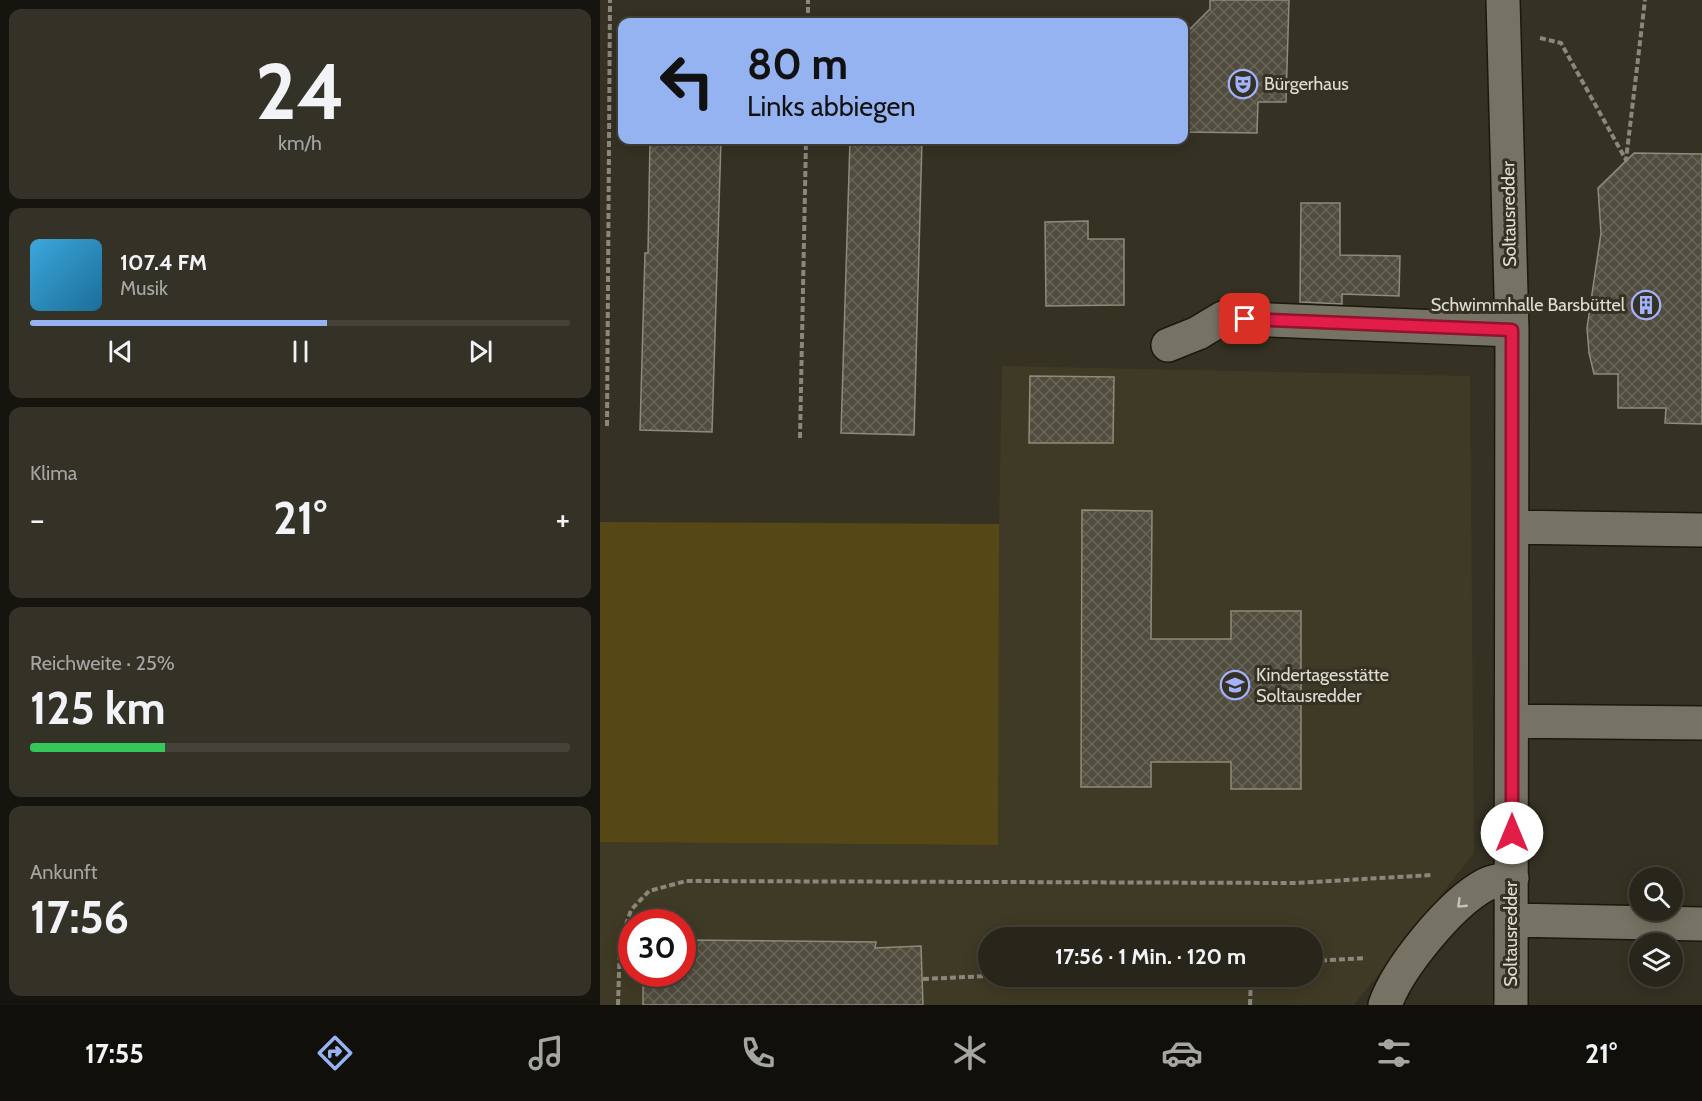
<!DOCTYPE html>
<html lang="de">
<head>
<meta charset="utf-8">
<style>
	:root { --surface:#28251a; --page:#343127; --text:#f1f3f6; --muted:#a5a5a2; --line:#444239; --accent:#95b2f1 }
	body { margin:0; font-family:Cabin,sans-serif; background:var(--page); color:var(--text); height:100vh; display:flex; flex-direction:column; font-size:22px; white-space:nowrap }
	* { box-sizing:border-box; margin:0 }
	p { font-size:20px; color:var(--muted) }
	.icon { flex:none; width:33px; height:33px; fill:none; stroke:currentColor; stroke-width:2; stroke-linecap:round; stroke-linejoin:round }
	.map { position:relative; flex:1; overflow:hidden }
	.drawer { display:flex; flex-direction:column; gap:9px; padding:9px; background:#16140e; width:600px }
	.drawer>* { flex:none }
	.hud { position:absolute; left:18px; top:18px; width:570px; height:126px; border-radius:12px; box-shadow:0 3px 15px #0003,0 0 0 2px var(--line); background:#95b2f1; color:#111; overflow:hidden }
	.controls { position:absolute; left:1029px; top:867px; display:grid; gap:12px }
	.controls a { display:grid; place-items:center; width:54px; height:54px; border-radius:50%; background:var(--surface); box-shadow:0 3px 15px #0003,0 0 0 2px var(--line); font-size:30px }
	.speed { position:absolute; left:18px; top:909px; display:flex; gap:12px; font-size:30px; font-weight:700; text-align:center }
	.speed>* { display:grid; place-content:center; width:78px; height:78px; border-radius:50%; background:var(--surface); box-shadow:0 3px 15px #0003,0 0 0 2px var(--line); line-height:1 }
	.speed .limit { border:9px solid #d22; background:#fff; color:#111 }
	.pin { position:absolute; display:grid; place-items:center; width:51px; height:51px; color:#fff; margin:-26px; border-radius:12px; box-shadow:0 3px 9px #0006 }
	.me { position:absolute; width:66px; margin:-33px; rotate:0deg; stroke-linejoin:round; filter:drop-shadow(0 0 4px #0008) }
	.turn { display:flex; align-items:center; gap:21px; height:126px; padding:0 30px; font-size:27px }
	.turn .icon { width:78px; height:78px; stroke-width:2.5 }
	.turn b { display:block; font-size:42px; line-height:51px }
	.big { font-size:45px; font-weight:700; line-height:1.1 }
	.drawer .tile { flex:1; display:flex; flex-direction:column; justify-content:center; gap:9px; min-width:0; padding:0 21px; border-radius:12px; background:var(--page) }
	.drawer .dial { align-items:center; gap:0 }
	.dial b { font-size:78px; line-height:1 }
	.song { display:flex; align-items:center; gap:18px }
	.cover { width:72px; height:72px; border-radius:9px; background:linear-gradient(135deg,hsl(200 70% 55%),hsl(200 70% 35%)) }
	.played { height:6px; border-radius:3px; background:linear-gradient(90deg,var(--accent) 55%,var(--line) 55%) }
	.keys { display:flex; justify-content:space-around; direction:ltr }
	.heat { display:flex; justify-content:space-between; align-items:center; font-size:33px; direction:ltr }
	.charge { height:9px; border-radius:4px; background:linear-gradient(90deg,#34c759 25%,var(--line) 0) }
	.trip { position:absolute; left:378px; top:927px; width:345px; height:60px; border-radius:30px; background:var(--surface); box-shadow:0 3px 15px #0003,0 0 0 2px var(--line); font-weight:700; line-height:60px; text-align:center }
	.menu { display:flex; height:96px; justify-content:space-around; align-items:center; background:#100f0a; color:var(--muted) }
	.menu .icon { width:42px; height:42px }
	.menu .on { color:var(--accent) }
	.menu b { font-size:27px; color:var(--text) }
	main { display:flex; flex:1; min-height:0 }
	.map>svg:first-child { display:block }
	.built { fill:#3f3a25; fill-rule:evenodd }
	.green { fill:#554816 }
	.building { fill:url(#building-cross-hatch); stroke:#8f8b7b; stroke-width:1.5 }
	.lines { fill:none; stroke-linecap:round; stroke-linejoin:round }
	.minor-casing { stroke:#1c180c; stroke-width:36 }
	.path { stroke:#8a877c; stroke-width:4; stroke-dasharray:6 3; stroke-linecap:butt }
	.minor { stroke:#777364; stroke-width:33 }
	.oneway { stroke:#c6c2b9 }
	.route-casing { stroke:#92132f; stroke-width:15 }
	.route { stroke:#e11d48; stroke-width:10 }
	.labels { text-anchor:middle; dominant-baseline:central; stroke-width:6; stroke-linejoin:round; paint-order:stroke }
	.poi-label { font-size:18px; fill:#e0ddd5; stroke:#353123; text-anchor:start }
	.street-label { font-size:18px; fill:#e0ddd5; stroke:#353123 }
</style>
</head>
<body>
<main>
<section class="drawer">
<div class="tile dial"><b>24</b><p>km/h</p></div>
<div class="tile">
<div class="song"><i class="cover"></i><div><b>107.4 FM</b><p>Musik</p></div></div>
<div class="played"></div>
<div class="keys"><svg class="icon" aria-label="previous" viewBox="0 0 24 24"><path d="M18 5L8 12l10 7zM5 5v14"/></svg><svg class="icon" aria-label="pause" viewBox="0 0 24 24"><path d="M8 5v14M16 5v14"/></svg><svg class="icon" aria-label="next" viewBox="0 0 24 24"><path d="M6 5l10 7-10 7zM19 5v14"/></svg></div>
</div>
<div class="tile"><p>Klima</p>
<div class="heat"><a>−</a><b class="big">21°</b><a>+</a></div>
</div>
<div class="tile"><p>Reichweite · 25%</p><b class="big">125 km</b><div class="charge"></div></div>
<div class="tile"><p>Ankunft</p><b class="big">17:56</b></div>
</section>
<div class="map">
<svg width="1102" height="1005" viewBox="0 0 1102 1005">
	<defs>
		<pattern id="building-cross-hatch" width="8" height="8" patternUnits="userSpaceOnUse" patternTransform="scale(1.5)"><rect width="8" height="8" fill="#504c3e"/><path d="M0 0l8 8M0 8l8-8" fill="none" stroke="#696559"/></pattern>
	</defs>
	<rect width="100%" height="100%" fill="#353123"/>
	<path class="built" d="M402,366L870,376L874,853L754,1005H0V842L398,845L399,524ZM32,922H82V974H32ZM388,938H712V976H388Z"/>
	<path class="green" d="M0,522L399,524L398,845L0,842Z"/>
	<path class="building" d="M610,0H689L686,102H658L657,133L584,132V35L610,9Z
		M50,140H121L112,432L40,430L45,253H48Z
		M250,140H322L314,435L241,433Z
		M1034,153L1102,154V424L1065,423L1066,408H1018V374H994L989,353L987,328L1001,233L998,188Z
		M701,203H740V255L800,256L799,296L742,294V304L700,302Z
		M488,221V239H524V305L446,306L445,222Z
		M430,376L514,377L513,443H429Z
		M482,510L552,511L551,639H631V611H701V789H631V762H551V787H481Z
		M82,940L276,942L275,948L321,946L323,1005H43V974H82Z"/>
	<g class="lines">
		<g class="minor-casing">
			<path id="minor" d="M903,0L912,330L911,1005
				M568,345L598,333L623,318L912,330
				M912,527L1102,530
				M912,721L1102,723
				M911,920L1102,924
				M785,1005C798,968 850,904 885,885C892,881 903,880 912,878"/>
		</g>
		<path class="path" d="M208,22V0
			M940,38L961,43L1026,160L1045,0
			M7,426L10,0
			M200,438L206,140
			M712,961L766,958
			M323,979L388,976
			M18,1005L20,942L31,910L49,891L86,881L696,883L832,875
			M650,1005L651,976"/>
		<use href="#minor" class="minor"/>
	</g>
	<defs><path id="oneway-chevron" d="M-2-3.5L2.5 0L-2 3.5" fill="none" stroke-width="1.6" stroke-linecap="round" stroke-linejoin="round" transform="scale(1.5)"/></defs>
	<use class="oneway" href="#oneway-chevron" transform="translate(861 904) rotate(136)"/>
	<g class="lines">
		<g class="route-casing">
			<path id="route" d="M645,319L912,330V833"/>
		</g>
		<use href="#route" class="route"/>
	</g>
	<defs>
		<g id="theatre-ring" transform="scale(1.5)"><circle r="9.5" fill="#353123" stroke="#a2b2fd" stroke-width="1.5"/><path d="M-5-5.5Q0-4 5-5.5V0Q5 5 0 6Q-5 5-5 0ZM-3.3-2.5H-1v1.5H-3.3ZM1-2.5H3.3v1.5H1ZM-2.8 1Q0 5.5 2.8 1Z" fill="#a2b2fd"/></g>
		<g id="building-ring" transform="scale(1.5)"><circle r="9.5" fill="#353123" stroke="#a2b2fd" stroke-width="1.5"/><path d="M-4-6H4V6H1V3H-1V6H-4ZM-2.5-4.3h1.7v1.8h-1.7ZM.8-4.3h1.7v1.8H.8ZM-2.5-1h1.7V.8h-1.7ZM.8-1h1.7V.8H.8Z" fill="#a2b2fd"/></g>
		<g id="school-ring" transform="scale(1.5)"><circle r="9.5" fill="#353123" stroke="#a2b2fd" stroke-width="1.5"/><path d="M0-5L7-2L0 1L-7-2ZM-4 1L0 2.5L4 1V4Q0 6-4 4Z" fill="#a2b2fd"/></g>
	</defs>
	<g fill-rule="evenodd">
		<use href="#theatre-ring" x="643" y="84"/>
		<use href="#building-ring" x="1046" y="305"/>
		<use href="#school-ring" x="635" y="685"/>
	</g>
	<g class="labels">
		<g class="poi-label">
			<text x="664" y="84">Bürgerhaus</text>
			<text x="1025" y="305" text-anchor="end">Schwimmhalle Barsbüttel</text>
			<text x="656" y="675">Kindertagesstätte<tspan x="656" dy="21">Soltausredder</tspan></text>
		</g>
		<g class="street-label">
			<text transform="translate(909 214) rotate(-91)">Soltausredder</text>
			<text transform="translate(911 934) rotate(-90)">Soltausredder</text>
		</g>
	</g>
</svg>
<div class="controls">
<a><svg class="icon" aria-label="search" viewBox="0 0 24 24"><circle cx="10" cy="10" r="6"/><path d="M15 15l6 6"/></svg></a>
<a><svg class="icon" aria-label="layers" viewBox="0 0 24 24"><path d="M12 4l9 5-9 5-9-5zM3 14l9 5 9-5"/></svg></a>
</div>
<div class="speed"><div class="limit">30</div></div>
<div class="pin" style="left:645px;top:319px;background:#d93025"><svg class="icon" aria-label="arrive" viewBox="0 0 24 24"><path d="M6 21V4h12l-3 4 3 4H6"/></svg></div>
<svg class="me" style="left:912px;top:833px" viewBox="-20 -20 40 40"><circle r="19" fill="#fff"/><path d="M0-13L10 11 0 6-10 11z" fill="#e11d48"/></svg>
<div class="trip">17:56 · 1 Min. · 120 m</div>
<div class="hud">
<div class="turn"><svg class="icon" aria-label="left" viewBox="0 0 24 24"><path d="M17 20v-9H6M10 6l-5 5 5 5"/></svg><div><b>80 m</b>Links abbiegen</div></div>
</div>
</div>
</main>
<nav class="menu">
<b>17:55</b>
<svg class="icon on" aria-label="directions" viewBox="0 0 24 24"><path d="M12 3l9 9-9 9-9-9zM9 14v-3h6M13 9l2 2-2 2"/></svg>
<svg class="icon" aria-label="music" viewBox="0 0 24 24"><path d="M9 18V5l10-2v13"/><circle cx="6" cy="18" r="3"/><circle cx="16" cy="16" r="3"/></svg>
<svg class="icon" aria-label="phone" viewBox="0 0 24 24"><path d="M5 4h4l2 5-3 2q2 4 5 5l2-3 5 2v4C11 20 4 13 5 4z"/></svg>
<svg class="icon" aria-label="climate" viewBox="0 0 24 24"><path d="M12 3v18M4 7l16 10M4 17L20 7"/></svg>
<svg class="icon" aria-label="car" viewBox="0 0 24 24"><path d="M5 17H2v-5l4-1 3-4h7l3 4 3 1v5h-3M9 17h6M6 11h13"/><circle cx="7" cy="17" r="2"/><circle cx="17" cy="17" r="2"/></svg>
<svg class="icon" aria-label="filters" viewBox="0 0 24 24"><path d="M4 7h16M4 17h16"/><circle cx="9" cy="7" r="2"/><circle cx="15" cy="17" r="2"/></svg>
<b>21°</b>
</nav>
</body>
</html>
